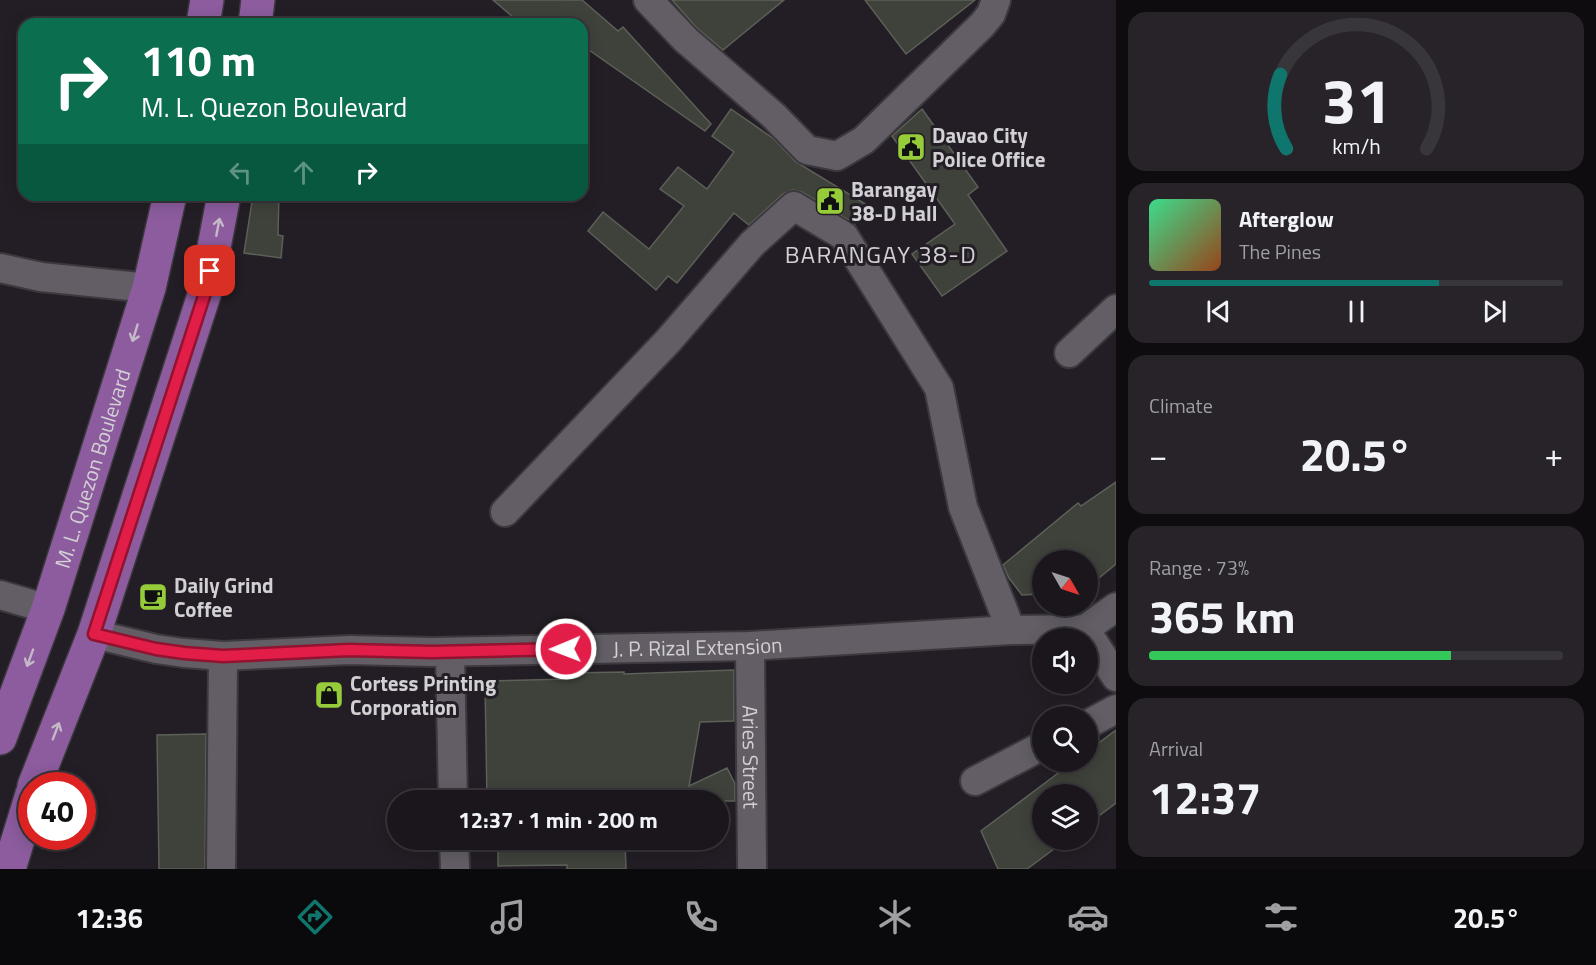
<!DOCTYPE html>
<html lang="en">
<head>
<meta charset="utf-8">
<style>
	:root { --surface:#1a161c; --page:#272329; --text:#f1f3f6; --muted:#9f9fa3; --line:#38353b; --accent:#0f766e }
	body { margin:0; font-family:"Titillium Web",sans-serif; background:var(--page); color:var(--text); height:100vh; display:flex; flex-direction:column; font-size:22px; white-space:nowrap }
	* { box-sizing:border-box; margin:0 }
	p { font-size:20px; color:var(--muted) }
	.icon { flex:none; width:33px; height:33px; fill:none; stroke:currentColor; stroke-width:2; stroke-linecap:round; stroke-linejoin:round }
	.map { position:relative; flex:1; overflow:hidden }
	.sheet { display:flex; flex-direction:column; gap:12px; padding:12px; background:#0e0c0f; width:480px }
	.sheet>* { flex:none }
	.hud { position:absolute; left:18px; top:18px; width:570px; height:183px; border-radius:18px; box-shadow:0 3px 15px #0003,0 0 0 2px var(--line); background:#0b6e4f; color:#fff; overflow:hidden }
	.needle { width:39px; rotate:129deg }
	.buttons { position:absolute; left:1032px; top:550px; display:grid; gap:12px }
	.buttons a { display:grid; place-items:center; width:66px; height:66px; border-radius:50%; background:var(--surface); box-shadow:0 3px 15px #0003,0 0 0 2px var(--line); font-size:30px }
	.speed { position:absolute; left:18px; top:772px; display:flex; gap:12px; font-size:30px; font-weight:700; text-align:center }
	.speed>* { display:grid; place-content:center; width:78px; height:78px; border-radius:50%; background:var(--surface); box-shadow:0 3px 15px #0003,0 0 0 2px var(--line); line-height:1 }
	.speed .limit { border:9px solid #d22; background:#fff; color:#111 }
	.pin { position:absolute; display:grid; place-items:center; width:51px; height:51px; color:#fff; margin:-26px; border-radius:12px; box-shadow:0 3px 9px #0006 }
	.me { position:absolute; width:66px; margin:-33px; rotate:269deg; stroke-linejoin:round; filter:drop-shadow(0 0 4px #0008) }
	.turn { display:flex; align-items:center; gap:21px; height:126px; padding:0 24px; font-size:27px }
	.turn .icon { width:78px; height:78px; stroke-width:2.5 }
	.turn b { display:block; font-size:42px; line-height:51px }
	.lanes { display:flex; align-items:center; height:57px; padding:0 24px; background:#0003; justify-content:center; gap:30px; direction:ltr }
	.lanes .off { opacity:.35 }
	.big { font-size:45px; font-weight:700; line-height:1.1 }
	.sheet .tile { flex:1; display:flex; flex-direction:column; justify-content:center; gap:9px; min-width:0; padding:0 21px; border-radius:18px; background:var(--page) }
	.sheet .dial { align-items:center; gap:0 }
	.dial svg { height:156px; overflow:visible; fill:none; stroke:var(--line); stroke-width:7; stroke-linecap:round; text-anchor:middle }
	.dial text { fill:var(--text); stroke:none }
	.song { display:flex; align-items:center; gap:18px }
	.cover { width:72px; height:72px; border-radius:9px; background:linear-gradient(135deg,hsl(150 70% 55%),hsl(20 70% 35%)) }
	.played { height:6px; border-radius:3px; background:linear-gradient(90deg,var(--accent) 70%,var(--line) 70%) }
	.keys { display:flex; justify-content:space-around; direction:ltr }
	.heat { display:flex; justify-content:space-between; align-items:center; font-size:33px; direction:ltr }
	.charge { height:9px; border-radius:4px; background:linear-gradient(90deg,#34c759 73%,var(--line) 0) }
	.trip { position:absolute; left:387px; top:790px; width:342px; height:60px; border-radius:30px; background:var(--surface); box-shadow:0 3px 15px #0003,0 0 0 2px var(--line); font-weight:700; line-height:60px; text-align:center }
	.tabs { display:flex; height:96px; justify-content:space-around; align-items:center; background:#0a090b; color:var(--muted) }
	.tabs .icon { width:42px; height:42px }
	.tabs .on { color:var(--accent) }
	.tabs b { font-size:27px; color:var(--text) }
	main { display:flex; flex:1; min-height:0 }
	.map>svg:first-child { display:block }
	.building { fill:#3e423a; stroke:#5c6058; stroke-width:1.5 }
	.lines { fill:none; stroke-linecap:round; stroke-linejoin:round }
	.minor-casing { stroke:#3c383e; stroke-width:32 }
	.major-casing { stroke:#3c383e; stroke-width:36 }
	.minor { stroke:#635e66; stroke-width:28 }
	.major { stroke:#8c5c9e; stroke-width:33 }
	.oneway { stroke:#c5b9c9 }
	.route-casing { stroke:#92132f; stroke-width:15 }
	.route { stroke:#e11d48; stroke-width:10 }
	.labels { text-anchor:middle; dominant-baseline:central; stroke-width:6; stroke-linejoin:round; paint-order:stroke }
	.poi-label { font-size:21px; font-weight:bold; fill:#d3d0d4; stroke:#231e25; text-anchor:start }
	.street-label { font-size:21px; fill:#d3d0d4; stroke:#231e25 }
	.quarter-label { font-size:24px; letter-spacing:1.5px; fill:#d3d0d4; stroke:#231e25 }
</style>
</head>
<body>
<main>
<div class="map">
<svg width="1116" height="869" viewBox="0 0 1116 869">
	<rect width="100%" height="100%" fill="#231e25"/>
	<path class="building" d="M493,0H582L618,31L623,27L711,124L705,131L582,45V24H521Z
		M672,0H784L723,50L697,28Z
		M865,0H975L906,54Z
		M731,109L774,139L796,162L867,205L855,224L802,192L793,190L783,194L749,225L734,213L677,283L668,276L656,290L588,231L603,212L649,249L684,206L660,189L678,167L707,189L734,152L712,136Z
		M922,109L978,187L968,195L1007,251L942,296L912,254L955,224L892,136Z
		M253,195H279L278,235L283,236L281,258L244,253Z
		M1116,482V564L1088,587V561H1042V594L1022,595L1009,578L1003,565L1078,503L1081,506Z
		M734,670V721L700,722L689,786L727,768L735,784V801H487L485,681L569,679V673L624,672V674Z
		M1116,730V803L1088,824V795H1042V840H1066L1027,869H998L981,831L1073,762H1088V751Z
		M206,734L205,869H159L157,735Z
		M498,840H625L626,869H567V865L498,866Z"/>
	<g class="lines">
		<g class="minor-casing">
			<g id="minor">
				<path d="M648,0L686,40L774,116L807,150L837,156L864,140L982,25L991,14L996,0"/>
				<path d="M0,268L41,277L149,288"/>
				<path d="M1069,353L1116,309"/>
				<path d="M505,512L668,341L752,244L794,206L844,236L939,388L963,507L1011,630"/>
				<path d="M0,595L48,609"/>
				<path d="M1085,629L1116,677"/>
				<path id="s1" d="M94,634L156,649L184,653L223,656L349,650L432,652L750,646L1011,630L1085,629L1116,607"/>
				<path id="s2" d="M750,646L752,869"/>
				<path d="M450,652L453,801"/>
				<path d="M1088,724L1116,709"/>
				<path d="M975,781L1042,746"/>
				<path d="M454,840L455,869"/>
				<path d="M221,869L223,656"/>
			</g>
		</g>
		<g class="major-casing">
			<g id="major">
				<path d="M203,24L207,0"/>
				<path d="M255,24L258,0"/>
				<path id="s3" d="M0,738L48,609L149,288L170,195"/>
				<path d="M34,786L94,634L206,289L224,195"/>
				<path d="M9,869L32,794"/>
			</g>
		</g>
		<use href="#minor" class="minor"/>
		<use href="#major" class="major"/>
	</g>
	<defs><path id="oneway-shaft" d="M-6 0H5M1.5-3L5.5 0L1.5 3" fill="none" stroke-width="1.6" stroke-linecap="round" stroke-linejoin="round" transform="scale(1.5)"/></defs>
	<g class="oneway">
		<use href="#oneway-shaft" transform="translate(218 227) rotate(-79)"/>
		<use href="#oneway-shaft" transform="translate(135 333) rotate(107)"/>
		<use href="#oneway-shaft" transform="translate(30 658) rotate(110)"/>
		<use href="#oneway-shaft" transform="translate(56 731) rotate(-69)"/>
	</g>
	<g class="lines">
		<g class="route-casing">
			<path id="route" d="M210,271L206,290L94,634L156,649L184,653L223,656L349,650L432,652L566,649"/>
		</g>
		<use href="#route" class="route"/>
	</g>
	<defs>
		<g id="civic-square" transform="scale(1.5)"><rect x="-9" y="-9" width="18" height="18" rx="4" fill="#96cc3a" stroke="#231e25"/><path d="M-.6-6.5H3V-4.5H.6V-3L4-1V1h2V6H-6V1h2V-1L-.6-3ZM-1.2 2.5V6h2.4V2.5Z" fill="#111"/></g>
		<g id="cafe-square" transform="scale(1.5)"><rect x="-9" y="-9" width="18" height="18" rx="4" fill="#96cc3a" stroke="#231e25"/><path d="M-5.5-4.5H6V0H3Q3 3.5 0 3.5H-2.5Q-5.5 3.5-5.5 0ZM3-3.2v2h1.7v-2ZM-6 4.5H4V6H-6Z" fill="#111"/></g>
		<g id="shop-square" transform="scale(1.5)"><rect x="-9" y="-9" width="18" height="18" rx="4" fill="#96cc3a" stroke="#231e25"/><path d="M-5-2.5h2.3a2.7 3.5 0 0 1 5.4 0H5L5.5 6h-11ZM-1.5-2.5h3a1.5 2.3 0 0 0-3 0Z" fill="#111"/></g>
	</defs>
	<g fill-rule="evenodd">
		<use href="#civic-square" x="911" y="147"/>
		<use href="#civic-square" x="830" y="201"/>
		<use href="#cafe-square" x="153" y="597"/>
		<use href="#shop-square" x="329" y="695"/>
	</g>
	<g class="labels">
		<g class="poi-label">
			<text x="932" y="135">Davao City<tspan x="932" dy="24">Police Office</tspan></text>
			<text x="851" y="189">Barangay<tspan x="851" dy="24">38-D Hall</tspan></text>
			<text x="174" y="585">Daily Grind<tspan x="174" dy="24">Coffee</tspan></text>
			<text x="350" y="683">Cortess Printing<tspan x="350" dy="24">Corporation</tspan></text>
		</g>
		<g class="street-label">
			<text stroke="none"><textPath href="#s3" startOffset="285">M. L. Quezon Boulevard</textPath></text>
			<text stroke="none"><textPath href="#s1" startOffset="606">J. P. Rizal Extension</textPath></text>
			<text stroke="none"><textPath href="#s2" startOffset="111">Aries Street</textPath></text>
		</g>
		<g class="quarter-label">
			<text x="881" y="254">BARANGAY 38-D</text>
		</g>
	</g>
</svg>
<div class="buttons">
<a><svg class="needle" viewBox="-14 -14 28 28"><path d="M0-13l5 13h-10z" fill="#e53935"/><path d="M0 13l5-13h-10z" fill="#9f9fa3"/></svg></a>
<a><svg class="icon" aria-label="sound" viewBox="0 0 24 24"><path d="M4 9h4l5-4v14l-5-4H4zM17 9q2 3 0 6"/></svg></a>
<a><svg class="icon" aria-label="search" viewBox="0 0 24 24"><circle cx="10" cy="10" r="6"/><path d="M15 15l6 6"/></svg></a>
<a><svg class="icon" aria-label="layers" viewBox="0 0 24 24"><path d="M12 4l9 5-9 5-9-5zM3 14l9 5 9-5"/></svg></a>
</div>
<div class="speed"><div class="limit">40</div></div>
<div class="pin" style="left:210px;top:271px;background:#d93025"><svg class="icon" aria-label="arrive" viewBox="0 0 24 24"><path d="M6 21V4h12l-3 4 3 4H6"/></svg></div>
<svg class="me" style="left:566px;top:649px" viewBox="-20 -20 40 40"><circle r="17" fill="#e11d48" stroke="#fff" stroke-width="3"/><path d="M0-11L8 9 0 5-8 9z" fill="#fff"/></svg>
<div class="trip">12:37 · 1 min · 200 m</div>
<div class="hud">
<div class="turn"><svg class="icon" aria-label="right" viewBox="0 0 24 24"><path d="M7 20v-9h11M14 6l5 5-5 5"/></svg><div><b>110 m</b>M. L. Quezon Boulevard</div></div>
<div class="lanes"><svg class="icon off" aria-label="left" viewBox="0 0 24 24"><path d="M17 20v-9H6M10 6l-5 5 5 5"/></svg><svg class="icon off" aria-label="ahead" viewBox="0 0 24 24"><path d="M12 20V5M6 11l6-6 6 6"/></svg><svg class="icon" aria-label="right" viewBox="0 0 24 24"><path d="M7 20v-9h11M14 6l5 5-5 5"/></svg></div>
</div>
</div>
<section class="sheet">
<div class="tile dial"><svg viewBox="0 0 100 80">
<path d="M14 69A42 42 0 1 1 86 69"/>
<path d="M14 69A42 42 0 0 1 11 31" stroke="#0f766e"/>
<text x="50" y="56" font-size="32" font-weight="700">31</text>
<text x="50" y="72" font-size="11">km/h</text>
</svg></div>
<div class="tile">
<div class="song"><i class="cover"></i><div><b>Afterglow</b><p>The Pines</p></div></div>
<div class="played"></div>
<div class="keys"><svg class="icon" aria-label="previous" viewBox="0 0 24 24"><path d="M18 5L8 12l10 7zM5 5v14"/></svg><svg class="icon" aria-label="pause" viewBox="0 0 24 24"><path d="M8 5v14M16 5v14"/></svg><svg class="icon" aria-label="next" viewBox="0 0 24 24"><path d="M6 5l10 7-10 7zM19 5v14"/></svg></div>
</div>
<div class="tile"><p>Climate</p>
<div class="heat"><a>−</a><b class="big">20.5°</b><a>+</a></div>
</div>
<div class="tile"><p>Range · 73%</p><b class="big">365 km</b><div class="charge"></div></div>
<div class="tile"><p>Arrival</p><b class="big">12:37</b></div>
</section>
</main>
<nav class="tabs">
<b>12:36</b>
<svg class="icon on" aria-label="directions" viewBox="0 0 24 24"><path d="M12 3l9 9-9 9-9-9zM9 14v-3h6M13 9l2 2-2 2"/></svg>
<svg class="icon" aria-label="music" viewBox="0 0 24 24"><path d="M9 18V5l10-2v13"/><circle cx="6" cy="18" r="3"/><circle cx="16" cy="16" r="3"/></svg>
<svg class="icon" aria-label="phone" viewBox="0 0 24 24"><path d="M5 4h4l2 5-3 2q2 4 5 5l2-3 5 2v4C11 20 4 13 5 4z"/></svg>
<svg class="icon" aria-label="climate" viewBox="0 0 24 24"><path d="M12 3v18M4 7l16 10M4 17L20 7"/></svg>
<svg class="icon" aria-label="car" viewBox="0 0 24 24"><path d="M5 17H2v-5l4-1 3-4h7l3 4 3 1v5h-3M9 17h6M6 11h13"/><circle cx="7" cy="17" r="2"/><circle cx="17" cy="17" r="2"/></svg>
<svg class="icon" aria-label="filters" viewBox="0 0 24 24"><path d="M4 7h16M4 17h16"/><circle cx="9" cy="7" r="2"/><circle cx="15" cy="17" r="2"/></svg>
<b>20.5°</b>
</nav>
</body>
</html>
